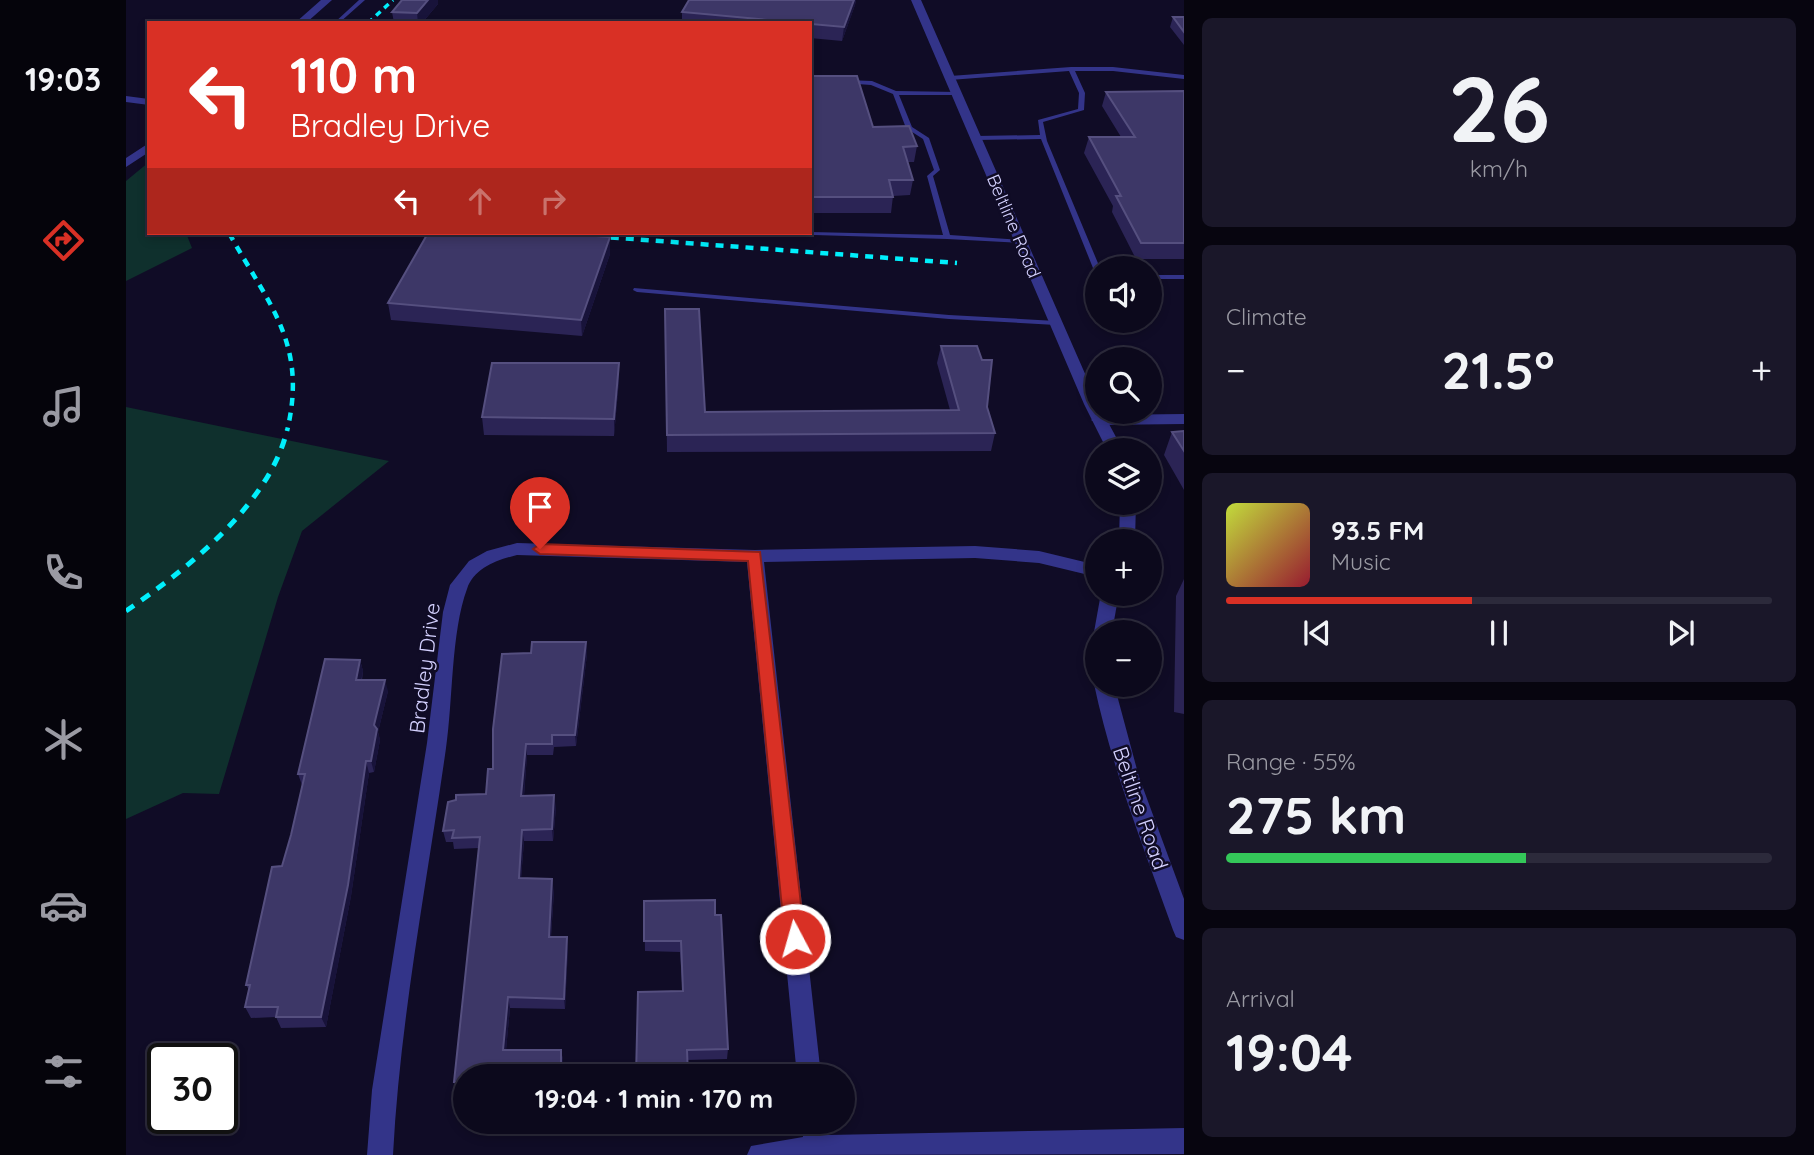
<!DOCTYPE html>
<html lang="en">
<head>
<meta charset="utf-8">
<style>
	:root { --surface:#0c091c; --page:#1a1729; --text:#f1f3f6; --muted:#9a9aa3; --line:#2c2a3b; --accent:#d93025 }
	body { margin:0; font-family:Quicksand,sans-serif; background:var(--page); color:var(--text); height:100vh; display:flex; flex-direction:column; font-size:26px; white-space:nowrap }
	* { box-sizing:border-box; margin:0 }
	p { font-size:23px; color:var(--muted) }
	.icon { flex:none; width:38px; height:38px; fill:none; stroke:currentColor; stroke-width:2; stroke-linecap:round; stroke-linejoin:round }
	.map { position:relative; flex:1; overflow:hidden }
	.sheet { display:flex; flex-direction:column; gap:18px; padding:18px; background:#07050f; width:630px }
	.sheet>* { flex:none }
	.hud { position:absolute; left:21px; top:21px; width:665px; height:214px; border-radius:0px; box-shadow:0 4px 10px #0003,0 0 0 2px var(--line); background:#d93025; color:#fff; overflow:hidden }
	.fabs { position:absolute; left:959px; top:256px; display:grid; gap:14px }
	.fabs a { display:grid; place-items:center; width:77px; height:77px; border-radius:50%; background:var(--surface); box-shadow:0 4px 10px #0003,0 0 0 2px var(--line); font-size:35px }
	.speed { position:absolute; left:21px; top:1043px; display:flex; gap:14px; font-size:35px; font-weight:700; text-align:center }
	.speed>* { display:grid; place-content:center; width:91px; height:91px; border-radius:50%; background:var(--surface); box-shadow:0 4px 10px #0003,0 0 0 2px var(--line); line-height:1 }
	.speed .limit { border:4px solid #111; border-radius:10px; background:#fff; color:#111 }
	.pin { position:absolute; display:grid; place-items:center; width:60px; height:60px; color:#fff; margin:-72px -30px; border-radius:50% 50% 50% 0; rotate:-45deg; box-shadow:0 0 7px #0007 }
	.pin .icon { rotate:45deg }
	.me { position:absolute; width:77px; margin:-38px; rotate:354deg; stroke-linejoin:round; filter:drop-shadow(0 0 5px #0008) }
	.turn { display:flex; align-items:center; gap:24px; height:147px; padding:0 28px; font-size:32px }
	.turn .icon { width:91px; height:91px; stroke-width:2.5 }
	.turn b { display:block; font-size:49px; line-height:60px }
	.lanes { display:flex; align-items:center; height:66px; padding:0 28px; background:#0003; justify-content:center; gap:35px; direction:ltr }
	.lanes .off { opacity:.35 }
	.big { font-size:52px; font-weight:800; line-height:1.1 }
	.sheet .tile { flex:1; display:flex; flex-direction:column; justify-content:center; gap:10px; min-width:0; padding:0 24px; border-radius:10px; background:var(--page) }
	.sheet .dial { align-items:center; gap:0 }
	.dial b { font-size:91px; line-height:1 }
	.song { display:flex; align-items:center; gap:21px }
	.cover { width:84px; height:84px; border-radius:10px; background:linear-gradient(135deg,hsl(70 70% 55%),hsl(350 70% 35%)) }
	.played { height:7px; border-radius:4px; background:linear-gradient(90deg,var(--accent) 45%,var(--line) 45%) }
	.keys { display:flex; justify-content:space-around; direction:ltr }
	.heat { display:flex; justify-content:space-between; align-items:center; font-size:38px; direction:ltr }
	.charge { height:10px; border-radius:5px; background:linear-gradient(90deg,#34c759 55%,var(--line) 0) }
	.trip { position:absolute; left:327px; top:1064px; width:402px; height:70px; border-radius:35px; background:var(--surface); box-shadow:0 4px 10px #0003,0 0 0 2px var(--line); font-weight:800; line-height:70px; text-align:center }
	main { display:flex; flex:1; min-height:0 }
	.dock { display:flex; flex-direction:column; width:126px; justify-content:space-around; align-items:center; background:#05040b; color:var(--muted) }
	.dock .icon { width:49px; height:49px }
	.dock .current { color:var(--accent) }
	.dock b { font-size:32px; color:var(--text) }
	.map>svg:first-child { display:block }
	.green { fill:#0f302d }
	.lines { fill:none; stroke-linecap:round; stroke-linejoin:round }
	.service { fill:#333489; fill-rule:evenodd }
	.minor { fill:#333489; fill-rule:evenodd }
	.tertiary { fill:#333489; fill-rule:evenodd }
	.rail-far2 { stroke:#00effc; stroke-width:3.5; stroke-dasharray:6 5; stroke-linecap:butt }
	.rail-far1 { stroke:#00effc; stroke-width:4.5; stroke-dasharray:8 7; stroke-linecap:butt }
	.rail { stroke:#00effc; stroke-width:5; stroke-dasharray:10 9; stroke-linecap:butt }
	.wall { fill:#2b2455 }
	.shaded-wall { fill:#18133a }
	.building { fill:#3d3767; stroke:#554f7f; stroke-width:2 }
	.route { fill:#d93025; stroke:#8d1f18; stroke-width:2 }
	.labels { text-anchor:middle; dominant-baseline:central; stroke-width:5; stroke-linejoin:round; paint-order:stroke }
	.far-street-label { font-size:18px; fill:#d4d1ff; stroke:#100c26 }
	.street-label { font-size:21px; fill:#d4d1ff; stroke:#100c26 }
</style>
</head>
<body>
<main>
<nav class="dock">
<b>19:03</b>
<svg class="icon current" aria-label="directions" viewBox="0 0 24 24"><path d="M12 3l9 9-9 9-9-9zM9 14v-3h6M13 9l2 2-2 2"/></svg>
<svg class="icon" aria-label="music" viewBox="0 0 24 24"><path d="M9 18V5l10-2v13"/><circle cx="6" cy="18" r="3"/><circle cx="16" cy="16" r="3"/></svg>
<svg class="icon" aria-label="phone" viewBox="0 0 24 24"><path d="M5 4h4l2 5-3 2q2 4 5 5l2-3 5 2v4C11 20 4 13 5 4z"/></svg>
<svg class="icon" aria-label="climate" viewBox="0 0 24 24"><path d="M12 3v18M4 7l16 10M4 17L20 7"/></svg>
<svg class="icon" aria-label="car" viewBox="0 0 24 24"><path d="M5 17H2v-5l4-1 3-4h7l3 4 3 1v5h-3M9 17h6M6 11h13"/><circle cx="7" cy="17" r="2"/><circle cx="17" cy="17" r="2"/></svg>
<svg class="icon" aria-label="filters" viewBox="0 0 24 24"><path d="M4 7h16M4 17h16"/><circle cx="9" cy="7" r="2"/><circle cx="15" cy="17" r="2"/></svg>
</nav>
<div class="map">
<svg width="1058" height="1155" viewBox="0 0 1058 1155">
	<rect width="100%" height="100%" fill="#100c26"/>
	<path class="green" d="M23,162V233H60L66,248L0,281V181Z
		M0,407L263,461L176,531L152,597L93,794L57,793L0,819Z"/>
	<g class="lines">
		<path class="service" d="M233,0H239L213,23H208Z
			M945,67H987L1058,75V79L987,71H949L959,93L958,110L917,122L921,141L974,268H971V270L967,268L915,139L850,140L847,138L850,136L914,135L912,120L952,109L953,93L943,71L824,80L821,78L824,76Z
			M720,80L746,81L770,91L832,92V94L830,95H773L786,127L803,138L814,170L807,176L824,235L895,240L898,242L897,243L821,239L655,234L654,233L684,232L817,235L801,176L808,170L797,139L780,128L767,94L745,85L718,83V81Z
			M1024,275H1058V279H1024Z
			M508,288L823,315L930,321L934,323L930,325L823,319L511,292L507,290Z"/>
		<path class="minor" d="M195,0H206L180,23H169Z
			M785,0H795L971,401V411H976L997,450H981L958,404Z
			M0,96L23,99V105L0,102Z
			M23,143V152L0,167V158Z
			M994,502H1010L1009,541H993Z
			M391,543L629,550L849,546L913,551L971,565V577L913,563L849,558L638,562L695,1076H671L621,562L391,555C371,560 348,568 341,589C325,632 327,701 320,748C301,883 274,1019 267,1155H241L246,1090L301,743L317,612L324,585L343,561L361,551Z
			M975,593H993L986,632H971V637L968,632Z
			M971,679V684H988L1013,777L1058,899V940L1050,937L1047,930C1018,848 986,769 968,684Z
			M675,1122H701L702,1135L1058,1128V1154L621,1155L625,1146L677,1137Z"/>
		<path class="tertiary" d="M1058,414V424L973,425L965,420L973,415Z"/>
		<path class="rail-far2" d="M242,23L267,0"/>
		<path class="rail-far1" d="M103,233C143,305 182,344 161,431
			M425,233L831,263"/>
		<path class="rail" d="M0,611C60,570 144,504 161,430"/>
	</g>
	<path class="wall" d="M563,0H730L729,5L716,41L684,38V23H556V12Z
		M312,4L296,23H268L266,12Z
		M1047,17H1058V45L1044,27Z
		M684,76L747,127L791,146L788,162H782L787,180L784,195L767,196L765,213H684Z
		M1058,91V259H1010L986,212L987,206L958,153L963,137H995L976,106L980,92Z
		M484,237V254L456,336L265,320L262,303Z
		M539,309L579,412L824,410L811,363L815,346L861,407L869,433L865,451L541,452Z
		M493,380L488,436L358,435L356,417Z
		M1058,431V490L1038,455L1046,432Z
		M1058,579V714L1048,712L1050,596Z
		M460,642L461,654L450,746L428,747L427,755H401L398,796L430,807L427,841H398L395,879L428,891L425,937L442,948L439,1009L384,1008L380,1050H435L437,1060L436,1076H340V1091L331,1092L328,1082L353,848L328,849L327,842H320L317,831L360,794L405,653Z
		M234,660L237,671L236,680L262,691L252,732L254,740L248,772L243,773L225,896L200,1027L155,1028L150,1017L125,1018L119,1007L123,990L120,985L165,835L176,785L172,774Z
		M518,901L589,915L602,1049L601,1059L561,1060L554,952L519,951Z"/>
	<path class="shaded-wall" d="M302,0H312V4L296,23H292L291,13Z
		M728,0H730L729,5L716,41L718,27Z
		M484,237V254L456,336L455,320Z
		M493,363V380L488,436V419Z
		M460,642L461,654L450,746L449,735Z
		M234,660L237,671L233,691L230,680Z
		M259,680L262,691L252,732L254,740L248,772L245,761L248,725Z
		M400,744L401,755L397,807L395,796Z
		M240,761L243,773L225,896L200,1027L195,1017Z
		M428,795L430,807L427,841L426,829Z
		M396,830L398,841L394,890L393,878Z
		M426,879L428,891L424,948L423,937Z
		M441,937L442,948L439,1009L438,999Z
		M382,997L384,1008L379,1060L377,1050Z
		M435,1050L437,1060L436,1076H435Z"/>
	<path class="building" d="M276,0H302L291,13L266,12Z
		M563,0H728L718,27L556,12Z
		M1047,17H1058V32Z
		M684,76H731L747,127L783,126L791,146L777,147L787,180H763L767,197H684Z
		M1058,91V243H1015L990,196H995L963,137H1009L980,92Z
		M302,233H427L484,237L455,320L262,303Z
		M539,309H573L579,412L833,410L815,346H851L856,360H866L861,407L869,433L541,435Z
		M366,363H493L488,419L356,417Z
		M1058,431V451L1046,432Z
		M406,642H460L449,735H426V744H400L395,796L428,795L426,829L396,830L393,878L426,879L423,937H441L438,999L382,997L377,1050H435V1076H340V1082H328L354,837L326,838L328,830L317,831L322,802L330,800V795L360,794L362,769H367V729L376,654L405,653Z
		M199,659L234,660L230,680H259L248,725L251,729L245,761H240L222,885L195,1017H150L152,1007H119L124,985H120L146,867L156,866L165,835L179,774H172Z
		M589,900V915H595L602,1049L561,1050L562,1076H510L512,992L557,991L555,941H518V901Z"/>
	<path class="route" d="M414,544L634,552L679,939L676,946L669,949L662,946L659,939L622,561L414,554L407,549Z"/>
	<g class="labels">
		<g class="far-street-label">
			<text transform="translate(888 226) rotate(67)">Beltline Road</text>
		</g>
		<g class="street-label">
			<text transform="translate(298 668) rotate(-83)">Bradley Drive</text>
			<text transform="translate(1015 808) rotate(71)">Beltline Road</text>
		</g>
	</g>
</svg>
<div class="fabs">
<a><svg class="icon" aria-label="sound" viewBox="0 0 24 24"><path d="M4 9h4l5-4v14l-5-4H4zM17 9q2 3 0 6"/></svg></a>
<a><svg class="icon" aria-label="search" viewBox="0 0 24 24"><circle cx="10" cy="10" r="6"/><path d="M15 15l6 6"/></svg></a>
<a><svg class="icon" aria-label="layers" viewBox="0 0 24 24"><path d="M12 4l9 5-9 5-9-5zM3 14l9 5 9-5"/></svg></a>
<a>+</a>
<a>−</a>
</div>
<div class="speed"><div class="limit">30</div></div>
<div class="pin" style="left:414px;top:549px;background:#d93025"><svg class="icon" aria-label="arrive" viewBox="0 0 24 24"><path d="M6 21V4h12l-3 4 3 4H6"/></svg></div>
<svg class="me" style="left:669px;top:939px" viewBox="-20 -20 40 40"><circle r="17" fill="#d93025" stroke="#fff" stroke-width="3"/><path d="M0-11L8 9 0 5-8 9z" fill="#fff"/></svg>
<div class="trip">19:04 · 1 min · 170 m</div>
<div class="hud">
<div class="turn"><svg class="icon" aria-label="left" viewBox="0 0 24 24"><path d="M17 20v-9H6M10 6l-5 5 5 5"/></svg><div><b>110 m</b>Bradley Drive</div></div>
<div class="lanes"><svg class="icon" aria-label="left" viewBox="0 0 24 24"><path d="M17 20v-9H6M10 6l-5 5 5 5"/></svg><svg class="icon off" aria-label="ahead" viewBox="0 0 24 24"><path d="M12 20V5M6 11l6-6 6 6"/></svg><svg class="icon off" aria-label="right" viewBox="0 0 24 24"><path d="M7 20v-9h11M14 6l5 5-5 5"/></svg></div>
</div>
</div>
<section class="sheet">
<div class="tile dial"><b>26</b><p>km/h</p></div>
<div class="tile"><p>Climate</p>
<div class="heat"><a>−</a><b class="big">21.5°</b><a>+</a></div>
</div>
<div class="tile">
<div class="song"><i class="cover"></i><div><b>93.5 FM</b><p>Music</p></div></div>
<div class="played"></div>
<div class="keys"><svg class="icon" aria-label="previous" viewBox="0 0 24 24"><path d="M18 5L8 12l10 7zM5 5v14"/></svg><svg class="icon" aria-label="pause" viewBox="0 0 24 24"><path d="M8 5v14M16 5v14"/></svg><svg class="icon" aria-label="next" viewBox="0 0 24 24"><path d="M6 5l10 7-10 7zM19 5v14"/></svg></div>
</div>
<div class="tile"><p>Range · 55%</p><b class="big">275 km</b><div class="charge"></div></div>
<div class="tile"><p>Arrival</p><b class="big">19:04</b></div>
</section>
</main>
</body>
</html>
